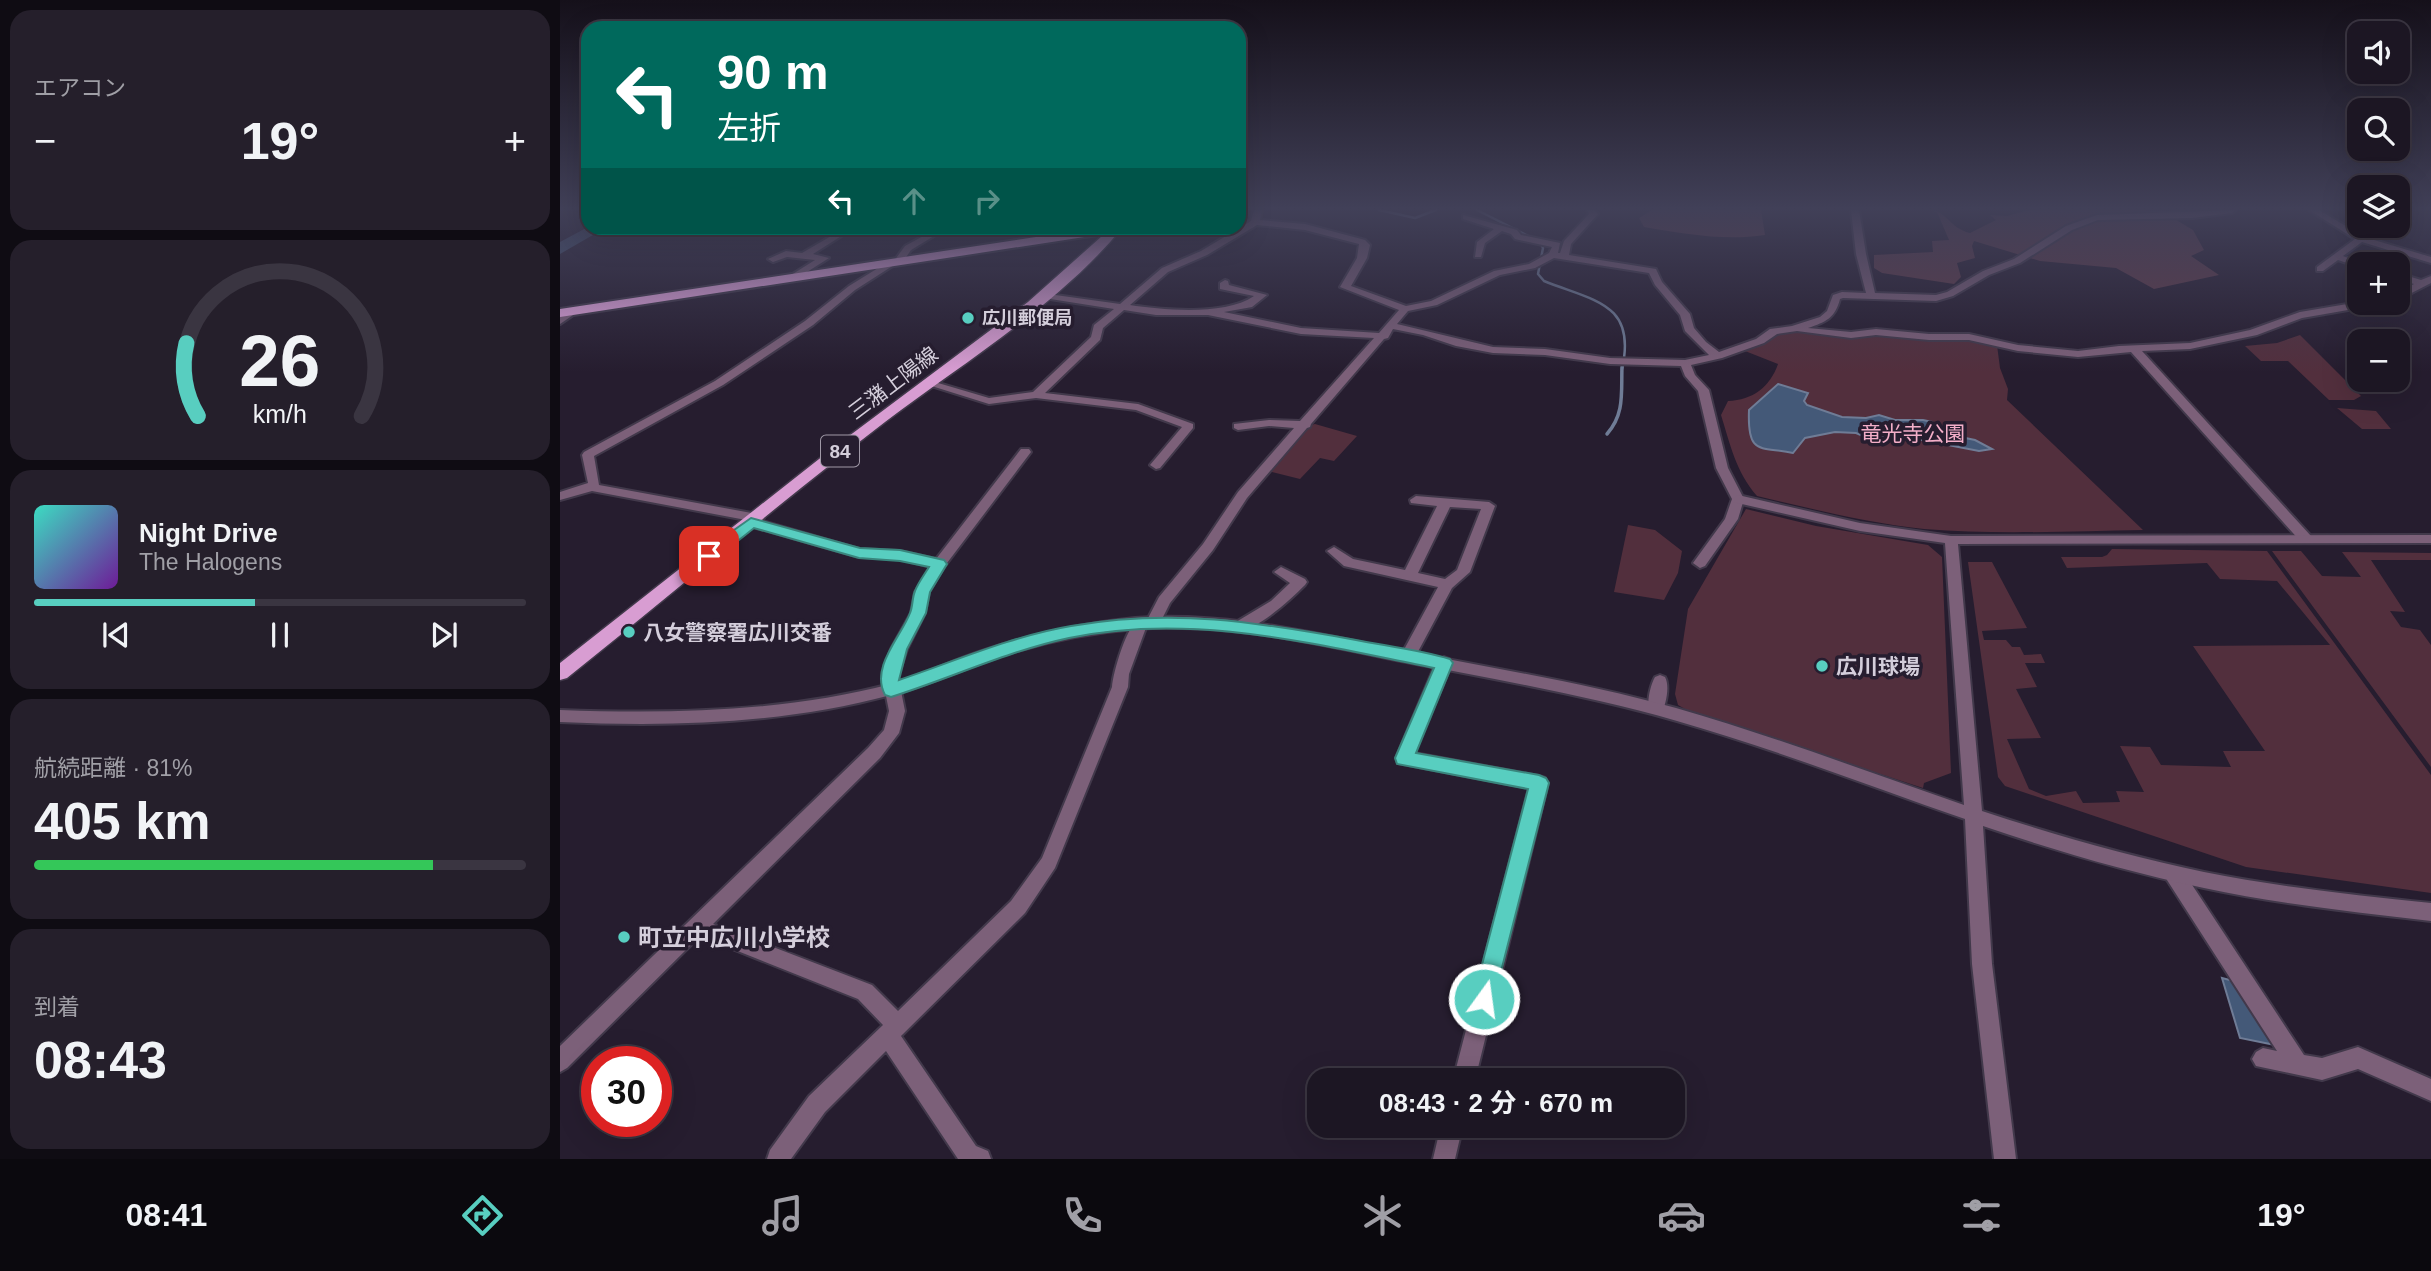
<!DOCTYPE html>
<html lang="ja">
<head>
<meta charset="utf-8">
<style>
	:root { --surface:#1c1623; --page:#251f2b; --text:#f1f3f6; --muted:#a09fa6; --line:#3a3541; --accent:#58cec0 }
	body { margin:0; font-family:Arial,"Noto Sans JP",sans-serif; background:var(--page); color:var(--text); height:100vh; display:flex; flex-direction:column; font-size:26px; white-space:nowrap }
	* { box-sizing:border-box; margin:0 }
	p { font-size:23px; color:var(--muted) }
	.icon { flex:none; width:38px; height:38px; fill:none; stroke:currentColor; stroke-width:2; stroke-linecap:round; stroke-linejoin:round }
	.map { position:relative; flex:1; overflow:hidden }
	.details { display:flex; flex-direction:column; gap:10px; padding:10px; background:#0f0c13; width:560px }
	.details>* { flex:none }
	.top-card { position:absolute; left:21px; top:21px; width:665px; height:214px; border-radius:21px; box-shadow:0 7px 28px #0002,0 0 0 2px var(--line); background:#00695c; color:#fff; overflow:hidden }
	.fabs { position:absolute; left:1787px; top:21px; display:grid; gap:14px }
	.fabs a { display:grid; place-items:center; width:63px; height:63px; border-radius:14px; background:var(--surface); box-shadow:0 7px 28px #0002,0 0 0 2px var(--line); font-size:35px }
	.speed { position:absolute; left:21px; top:1046px; display:flex; gap:14px; font-size:35px; font-weight:700; text-align:center }
	.speed>* { display:grid; place-content:center; width:91px; height:91px; border-radius:50%; background:var(--surface); box-shadow:0 7px 28px #0002,0 0 0 2px var(--line); line-height:1 }
	.speed .limit { border:10px solid #d22; background:#fff; color:#111 }
	.pin { position:absolute; display:grid; place-items:center; width:60px; height:60px; color:#fff; margin:-30px; border-radius:14px; box-shadow:0 4px 10px #0006 }
	.me { position:absolute; width:77px; margin:-38px; rotate:14deg; stroke-linejoin:round; filter:drop-shadow(0 0 5px #0008) }
	.turn { display:flex; align-items:center; gap:24px; height:147px; padding:0 21px; font-size:32px }
	.turn .icon { width:91px; height:91px; stroke-width:2.5 }
	.turn b { display:block; font-size:49px; line-height:60px }
	.lanes { display:flex; align-items:center; height:66px; padding:0 21px; background:#0003; justify-content:center; gap:35px; direction:ltr }
	.lanes .off { opacity:.35 }
	.big { font-size:52px; font-weight:700; line-height:1.1 }
	.details .tile { flex:1; display:flex; flex-direction:column; justify-content:center; gap:10px; min-width:0; padding:0 24px; border-radius:21px; background:var(--page) }
	.details .dial { align-items:center; gap:0 }
	.dial svg { height:182px; overflow:visible; fill:none; stroke:var(--line); stroke-width:7; stroke-linecap:round; text-anchor:middle }
	.dial text { fill:var(--text); stroke:none }
	.song { display:flex; align-items:center; gap:21px }
	.cover { width:84px; height:84px; border-radius:10px; background:linear-gradient(135deg,hsl(170 70% 55%),hsl(280 70% 35%)) }
	.played { height:7px; border-radius:4px; background:linear-gradient(90deg,var(--accent) 45%,var(--line) 45%) }
	.keys { display:flex; justify-content:space-around; direction:ltr }
	.heat { display:flex; justify-content:space-between; align-items:center; font-size:38px; direction:ltr }
	.charge { height:10px; border-radius:5px; background:linear-gradient(90deg,#34c759 81%,var(--line) 0) }
	.trip { position:absolute; left:747px; top:1068px; width:378px; height:70px; border-radius:21px; background:var(--surface); box-shadow:0 7px 28px #0002,0 0 0 2px var(--line); font-weight:700; line-height:70px; text-align:center }
	.tabs { display:flex; height:112px; justify-content:space-around; align-items:center; background:#0b090e; color:var(--muted) }
	.tabs .icon { width:49px; height:49px }
	.tabs .active { color:var(--accent) }
	.tabs b { font-size:32px; color:var(--text) }
	main { display:flex; flex:1; min-height:0 }
	.map>svg:first-child { display:block }
	.green { fill:#522f3d }
	.forest { fill:#603b49 }
	.water { fill:#445978; stroke:#6f7c96; stroke-width:2 }
	.lines { fill:none; stroke-linecap:round; stroke-linejoin:round }
	.stream-far1 { stroke:#6f7c96; stroke-width:2.5 }
	.stream { stroke:#6f7c96; stroke-width:3.5 }
	.river { fill:#445978; fill-rule:evenodd }
	.minor-casing { stroke:#42394b; stroke-width:4 }
	.tertiary-casing { stroke:#42394b; stroke-width:4 }
	.primary-casing { stroke:#42394b; stroke-width:3 }
	.trunk-casing { stroke:#42394b; stroke-width:4 }
	.minor { fill:#7c6079; fill-rule:evenodd }
	.tertiary { fill:#7c6079; fill-rule:evenodd }
	.primary { fill:#d89dd2; fill-rule:evenodd }
	.trunk { fill:#eaa9e4; fill-rule:evenodd }
	.route { fill:#58cec0; stroke:#39867d; stroke-width:2 }
	.poi-dot { fill:#58cec0; stroke:#261d2f; stroke-width:2.5 }
	.labels { text-anchor:middle; dominant-baseline:central; stroke-width:7; stroke-linejoin:round; paint-order:stroke }
	.far-poi-label { font-size:18px; font-weight:bold; fill:#d4cedb; stroke:#261d2f; text-anchor:start }
	.shield { fill:#261d2f; stroke:#a099a7; stroke-width:2 }
	.shield-label { font-size:19px; font-weight:bold; fill:#d4cedb }
	.street-label { font-size:21px; fill:#d4cedb; stroke:#261d2f }
	.park-label { font-size:21px; fill:#f3aec8; stroke:#261d2f }
	.poi-label { font-size:21px; font-weight:bold; fill:#d4cedb; stroke:#261d2f; text-anchor:start }
	.near-poi-label { font-size:24px; font-weight:bold; fill:#d4cedb; stroke:#261d2f; text-anchor:start }
</style>
</head>
<body>
<main>
<section class="details">
<div class="tile"><p>エアコン</p>
<div class="heat"><a>−</a><b class="big">19°</b><a>+</a></div>
</div>
<div class="tile dial"><svg viewBox="0 0 100 80">
<path d="M14 69A42 42 0 1 1 86 69"/>
<path d="M14 69A42 42 0 0 1 9 37" stroke="#58cec0"/>
<text x="50" y="56" font-size="32" font-weight="700">26</text>
<text x="50" y="72" font-size="11">km/h</text>
</svg></div>
<div class="tile">
<div class="song"><i class="cover"></i><div><b>Night Drive</b><p>The Halogens</p></div></div>
<div class="played"></div>
<div class="keys"><svg class="icon" aria-label="previous" viewBox="0 0 24 24"><path d="M18 5L8 12l10 7zM5 5v14"/></svg><svg class="icon" aria-label="pause" viewBox="0 0 24 24"><path d="M8 5v14M16 5v14"/></svg><svg class="icon" aria-label="next" viewBox="0 0 24 24"><path d="M6 5l10 7-10 7zM19 5v14"/></svg></div>
</div>
<div class="tile"><p>航続距離 · 81%</p><b class="big">405 km</b><div class="charge"></div></div>
<div class="tile"><p>到着</p><b class="big">08:43</b></div>
</section>
<div class="map">
<svg width="1871" height="1159" viewBox="0 0 1871 1159">
	<rect width="100%" height="100%" fill="#261d2f"/>
	<path class="green" d="M1234,332L1288,337L1327,335L1334,338L1399,342V339L1437,345L1440,368L1448,389L1447,400L1583,530C1511,531 1437,535 1364,529C1307,523 1253,509 1197,496C1176,472 1170,444 1161,415L1168,401C1193,400 1210,387 1218,364L1185,351L1216,335Z
		M1740,335L1801,396L1794,400H1769L1728,361H1701L1685,346L1717,343Z
		M1777,408L1816,411L1831,429H1802Z
		M755,424L797,436L774,461L760,458L740,479L712,472L711,468L751,425Z
		M1186,509L1256,526L1368,545L1382,557L1391,773L1364,783L1363,788L1130,712L1118,705L1115,694L1128,609Z
		M1068,525L1095,530L1122,551L1118,573L1104,600L1054,592Z
		M1552,549L1707,551L1871,775V893L1686,867L1445,786L1438,777L1408,562H1432L1467,628L1422,631L1424,640H1446L1452,647H1460L1464,655L1481,654L1485,663H1465L1477,687L1456,689L1481,738L1447,739L1469,789L1486,796L1516,791L1523,803L1560,802L1556,791L1584,792L1560,746L1590,747L1601,765L1671,767L1663,751H1705L1633,646L1770,645L1717,581L1660,579L1647,563L1507,568L1501,557H1542L1547,555Z
		M1712,551H1741L1762,576L1801,577L1782,552L1871,553V560H1811L1845,612L1830,611L1841,627L1860,630L1871,645V767Z"/>
	<path class="forest" d="M1092,210H1201L1205,235C1164,241 1125,234 1084,227L1079,218Z
		M1369,210C1388,211 1389,228 1410,233L1436,220L1430,215L1447,216L1469,210H1586L1613,218L1633,230L1644,250L1631,256L1659,275L1594,289L1556,268L1480,261L1414,241L1412,246L1415,258L1397,263L1401,277L1394,284L1322,273L1314,268V255L1373,252L1372,241L1389,240L1377,212Z"/>
	<path class="water" d="M1218,384L1248,393L1244,401L1247,405L1282,417L1306,418L1319,415L1335,420H1363L1372,422L1386,434L1415,440L1432,449L1419,451L1331,434L1310,439L1296,433L1275,432L1245,438L1233,453C1201,446 1187,457 1189,410Z
		M1662,978L1674,981L1715,1045L1680,1038Z"/>
	<g class="lines">
		<path class="stream-far1" d="M819,210L855,218L876,210
			M917,210L980,242L983,248L978,274L984,281C1034,301 1077,303 1062,369"/>
		<path class="stream" d="M1047,434C1065,414 1061,392 1062,367"/>
		<path class="river" d="M28,227L45,228L0,254V242Z"/>
		<g class="minor-casing">
			<path id="minor" d="M694,210H702L700,220L745,224L805,240L810,245L807,258L791,286L846,306L871,301L934,271L969,264L989,253L992,247L955,239L951,234L942,231L925,243L921,257H915L917,242L934,229L903,219V215L957,230L961,235L1000,243L998,253H1000L1004,241L1029,214L1027,210H1035L1038,214L1011,244L1009,255L1096,269L1102,282L1130,314L1134,328L1146,342L1159,352L1196,339L1210,329L1232,326L1260,317L1267,311L1273,295L1282,292L1306,293L1296,254L1291,210H1299L1306,254L1315,293L1376,295L1387,292L1423,271L1454,259L1506,226L1537,215L1676,210L1672,213L1632,218L1538,220L1512,230L1460,263L1429,275L1393,296L1376,301L1283,298L1280,299C1275,318 1266,322 1248,328L1291,332L1316,329L1369,334H1409L1458,345L1518,351L1559,346L1630,343L1690,330L1740,312L1799,302L1816,303L1811,306L1742,318L1697,335L1630,349L1582,351L1751,536L1753,539L1751,542H1741L1571,352L1518,357L1458,351L1409,340H1369L1316,335L1291,338L1237,331L1217,334L1204,343L1162,358L1131,365L1135,375L1149,390L1168,468L1184,499L1178,519L1145,566L1140,568L1133,563L1165,519L1172,499L1156,468L1138,391L1125,376L1121,366L1050,364L985,355L933,353L896,346L863,335L833,329L828,338L824,339L751,424L750,427L747,428L687,498L653,550L610,603L598,627L593,628L587,625L569,674L568,687L495,868L465,913L341,1036L416,1146L428,1151L431,1159H398L326,1051L265,1112L231,1159H207L210,1150L249,1096L323,1025L298,999L140,936L7,1068L0,1072V1046L308,748L324,730L329,711L322,676L331,649L351,613L355,592L371,567L340,559L299,557L186,525V520L32,491L0,500V492L28,483L22,455L24,452L155,381L245,321L289,286L331,260L334,261V265L295,290L253,325L163,385L34,456L39,485L197,514L202,515L204,518L202,521L299,549L340,551L376,559L461,449H469L471,452L384,567L369,592L365,613L347,649L338,676L345,711L339,733L320,758L153,924L312,985L338,1011L451,901L482,858L552,687C553,673 567,623 580,619L586,622L599,597L643,544L678,492L734,428L709,426L678,430L674,428V424L709,420L740,421L814,338L741,334L648,315H596L564,310L543,328L540,340L485,393L578,404L633,424V428L600,468L596,469L590,465L622,427L576,410L476,398L429,404L362,383L368,380L429,398L473,392L531,337L534,325L554,309L484,298L479,295L481,293L560,304L602,268L641,251L691,221ZM697,225L745,230L799,244L797,258L780,287L839,310L819,333L741,328L664,312L692,307L707,295L669,285L668,281L665,280L660,283V289L694,296C665,316 603,310 570,305L608,272L647,255ZM994,258L1089,273L1095,285L1120,315L1125,331L1149,355L1125,360L1050,358L985,349L933,347L837,324L848,311L877,305L940,275L975,268Z
				M1749,210H1759L1804,237L1871,257V263L1802,242L1783,256L1803,264H1799V267L1778,260L1763,271H1757V267L1795,239Z
				M285,228H294L253,254L269,258L236,279L228,277L255,260L227,257L213,262L208,259L226,251L242,253Z
				M378,228H387L351,250L342,263H336L334,261L345,246Z
				M1838,273L1861,280L1871,276V283L1838,300V293L1854,284L1838,279Z
				M12,308L17,311L16,313L0,324V316Z
				M856,496L929,502L935,506L910,572L892,588L853,661H843L840,657L878,587L784,566L767,551L774,547L793,559L845,570L877,506L851,503L850,500ZM890,507L921,509L897,570L885,579L858,573Z
				M721,567L745,579L747,582L745,585C732,598 694,634 676,630L674,626L676,622L711,601L730,583L714,572Z
				M884,657L889,659L892,663L854,753L979,776L985,778L988,783L915,1080H893L969,788L838,763L836,758L876,663L879,659Z
				M1100,675L1105,677C1110,686 1106,704 1102,712L1096,714L1090,712C1086,704 1090,686 1095,677Z
				M1614,866L1621,868L1744,1055L1762,1058L1798,1047L1871,1079V1101L1798,1069L1762,1080L1696,1066L1692,1059L1696,1052L1703,1048L1717,1051L1607,880L1605,874L1607,868Z
				M881,1125H903L895,1159H873Z"/>
		</g>
		<g class="tertiary-casing">
			<path id="tertiary" d="M1178,495L1300,523L1391,536L1871,535V543L1398,544L1422,811C1495,835 1569,856 1644,872C1719,887 1795,895 1871,903V921C1795,912 1719,904 1644,888C1569,872 1496,851 1423,826L1432,964L1456,1159H1434L1412,964L1405,819C1309,786 1215,749 1117,721C1026,695 933,679 841,661C753,643 666,622 575,629C525,633 474,644 427,661C395,672 364,687 331,695C223,724 111,727 0,722V710C111,714 223,712 331,684C361,676 389,662 419,652C469,635 522,623 575,618C665,611 752,633 840,650C932,668 1025,683 1116,708C1213,736 1308,772 1404,805L1385,543L1300,531L1173,502L1172,499Z"/>
		</g>
		<g class="primary-casing">
			<path id="primary" d="M551,228H562C501,303 402,364 325,422C217,505 113,593 7,678L0,680V663L273,448L468,302Z"/>
		</g>
		<g class="trunk-casing">
			<path id="trunk" d="M536,228H563L557,232L0,317V309Z"/>
		</g>
		<use href="#minor" class="minor"/>
		<use href="#tertiary" class="tertiary"/>
		<use href="#primary" class="primary"/>
		<use href="#trunk" class="trunk"/>
	</g>
	<linearGradient id="sky" x2="0" y2="1"><stop stop-color="#15101a"/><stop offset="0.56" stop-color="#414058"/><stop offset="1" stop-color="#414058" stop-opacity="0"/></linearGradient>
	<rect width="1871" height="372" fill="url(#sky)"/>
	<path class="route" d="M191,518L300,548L340,550L384,560L387,564L370,592L366,613L347,649L339,680C395,661 452,636 511,626C612,608 697,622 796,640C827,646 860,650 890,659L893,663L856,753L979,775L986,778L989,783L932,1007L924,1010L916,1007L913,999L968,789L837,764L835,758L874,668C753,644 632,612 509,638C448,651 391,678 331,697L325,695C310,667 341,637 350,613C353,606 352,598 355,591C358,583 364,575 369,567L340,561L299,558L194,528L154,560H143L141,556L143,552Z"/>
	<g class="poi-dot">
		<circle cx="408" cy="318" r="7"/>
		<circle cx="69" cy="632" r="7"/>
		<circle cx="1262" cy="666" r="7"/>
		<circle cx="64" cy="937" r="7"/>
	</g>
	<g class="labels">
		<g class="far-poi-label">
			<text x="422" y="318">広川郵便局</text>
		</g>
		<rect class="shield" x="261" y="435.5" width="38" height="31" rx="5"/>
		<g class="shield-label">
			<text x="280" y="451">84</text>
		</g>
		<g class="street-label">
			<text transform="translate(333 383) rotate(-37)">三潴上陽線</text>
		</g>
		<g class="park-label">
			<text x="1353" y="433">竜光寺公園</text>
		</g>
		<g class="poi-label">
			<text x="83" y="632">八女警察署広川交番</text>
			<text x="1276" y="666">広川球場</text>
		</g>
		<g class="near-poi-label">
			<text x="78" y="937">町立中広川小学校</text>
		</g>
	</g>
</svg>
<div class="fabs">
<a><svg class="icon" aria-label="sound" viewBox="0 0 24 24"><path d="M4 9h4l5-4v14l-5-4H4zM17 9q2 3 0 6"/></svg></a>
<a><svg class="icon" aria-label="search" viewBox="0 0 24 24"><circle cx="10" cy="10" r="6"/><path d="M15 15l6 6"/></svg></a>
<a><svg class="icon" aria-label="layers" viewBox="0 0 24 24"><path d="M12 4l9 5-9 5-9-5zM3 14l9 5 9-5"/></svg></a>
<a>+</a>
<a>−</a>
</div>
<div class="speed"><div class="limit">30</div></div>
<div class="pin" style="left:149px;top:556px;background:#d93025"><svg class="icon" aria-label="arrive" viewBox="0 0 24 24"><path d="M6 21V4h12l-3 4 3 4H6"/></svg></div>
<svg class="me" style="left:924px;top:999px" viewBox="-20 -20 40 40"><circle r="17" fill="#58cec0" stroke="#fff" stroke-width="3"/><path d="M0-11L8 9 0 5-8 9z" fill="#fff"/></svg>
<div class="trip">08:43 · 2 分 · 670 m</div>
<div class="top-card">
<div class="turn"><svg class="icon" aria-label="left" viewBox="0 0 24 24"><path d="M17 20v-9H6M10 6l-5 5 5 5"/></svg><div><b>90 m</b>左折</div></div>
<div class="lanes"><svg class="icon" aria-label="left" viewBox="0 0 24 24"><path d="M17 20v-9H6M10 6l-5 5 5 5"/></svg><svg class="icon off" aria-label="ahead" viewBox="0 0 24 24"><path d="M12 20V5M6 11l6-6 6 6"/></svg><svg class="icon off" aria-label="right" viewBox="0 0 24 24"><path d="M7 20v-9h11M14 6l5 5-5 5"/></svg></div>
</div>
</div>
</main>
<nav class="tabs">
<b>08:41</b>
<svg class="icon active" aria-label="directions" viewBox="0 0 24 24"><path d="M12 3l9 9-9 9-9-9zM9 14v-3h6M13 9l2 2-2 2"/></svg>
<svg class="icon" aria-label="music" viewBox="0 0 24 24"><path d="M9 18V5l10-2v13"/><circle cx="6" cy="18" r="3"/><circle cx="16" cy="16" r="3"/></svg>
<svg class="icon" aria-label="phone" viewBox="0 0 24 24"><path d="M5 4h4l2 5-3 2q2 4 5 5l2-3 5 2v4C11 20 4 13 5 4z"/></svg>
<svg class="icon" aria-label="climate" viewBox="0 0 24 24"><path d="M12 3v18M4 7l16 10M4 17L20 7"/></svg>
<svg class="icon" aria-label="car" viewBox="0 0 24 24"><path d="M5 17H2v-5l4-1 3-4h7l3 4 3 1v5h-3M9 17h6M6 11h13"/><circle cx="7" cy="17" r="2"/><circle cx="17" cy="17" r="2"/></svg>
<svg class="icon" aria-label="filters" viewBox="0 0 24 24"><path d="M4 7h16M4 17h16"/><circle cx="9" cy="7" r="2"/><circle cx="15" cy="17" r="2"/></svg>
<b>19°</b>
</nav>
</body>
</html>
